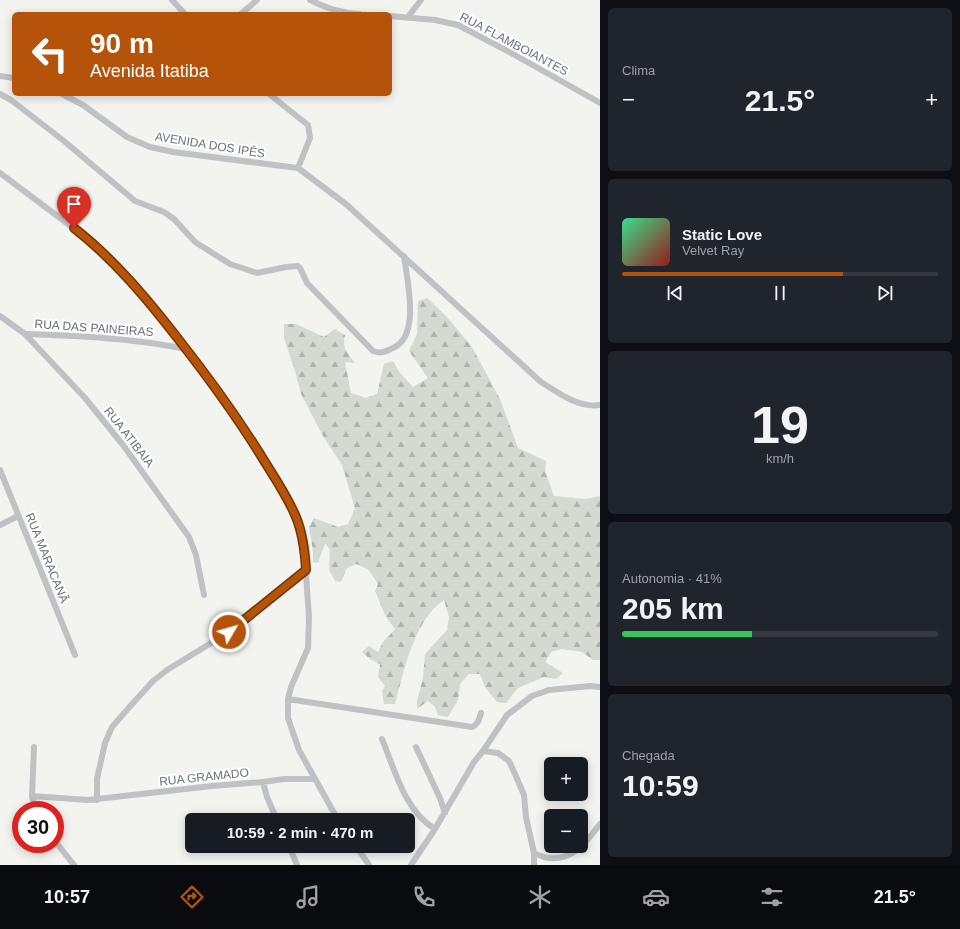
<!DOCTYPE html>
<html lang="pt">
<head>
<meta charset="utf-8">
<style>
	:root { --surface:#171b24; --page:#20242c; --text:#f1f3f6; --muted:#9ea1a6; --line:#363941; --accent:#b45309 }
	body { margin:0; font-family:Helvetica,sans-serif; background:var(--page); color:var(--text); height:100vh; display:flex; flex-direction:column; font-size:15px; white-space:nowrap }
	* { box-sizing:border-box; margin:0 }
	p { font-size:13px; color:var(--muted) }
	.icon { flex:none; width:22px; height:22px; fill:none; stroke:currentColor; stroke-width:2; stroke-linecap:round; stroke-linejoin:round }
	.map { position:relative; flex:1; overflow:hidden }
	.drawer { display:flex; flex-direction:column; gap:8px; padding:8px; background:#0d0f14; width:360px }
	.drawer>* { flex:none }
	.banner { position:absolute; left:12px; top:12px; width:380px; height:84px; border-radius:6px; box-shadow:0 2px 10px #0003; background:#b45309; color:#fff; overflow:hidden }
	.controls { position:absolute; left:544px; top:757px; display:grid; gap:8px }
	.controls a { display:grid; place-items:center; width:44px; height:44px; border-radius:6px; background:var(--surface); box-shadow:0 2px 10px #0003; font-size:20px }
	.speed { position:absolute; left:12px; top:801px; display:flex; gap:8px; font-size:20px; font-weight:700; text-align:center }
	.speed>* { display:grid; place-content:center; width:52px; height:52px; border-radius:50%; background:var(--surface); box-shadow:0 2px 10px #0003; line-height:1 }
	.speed .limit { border:6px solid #d22; background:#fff; color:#111 }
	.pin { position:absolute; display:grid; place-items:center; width:34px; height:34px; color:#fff; margin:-41px -17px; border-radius:50% 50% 50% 0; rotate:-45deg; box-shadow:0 0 4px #0007 }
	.pin .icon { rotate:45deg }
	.me { position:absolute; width:44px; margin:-22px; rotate:52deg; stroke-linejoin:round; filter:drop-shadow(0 0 3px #0008) }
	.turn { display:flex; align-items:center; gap:14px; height:84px; padding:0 12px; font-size:18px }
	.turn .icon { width:52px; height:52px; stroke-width:2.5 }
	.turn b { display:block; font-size:28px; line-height:34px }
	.big { font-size:30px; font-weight:600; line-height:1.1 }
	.drawer .tile { flex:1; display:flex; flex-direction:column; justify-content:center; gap:6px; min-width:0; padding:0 14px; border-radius:6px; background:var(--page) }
	.drawer .dial { align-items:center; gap:0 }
	.dial b { font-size:52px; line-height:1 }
	.song { display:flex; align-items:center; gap:12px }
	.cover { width:48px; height:48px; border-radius:6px; background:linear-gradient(135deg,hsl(150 70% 55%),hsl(0 70% 35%)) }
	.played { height:4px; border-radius:2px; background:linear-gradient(90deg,var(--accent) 70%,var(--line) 70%) }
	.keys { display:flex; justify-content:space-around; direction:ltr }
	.heat { display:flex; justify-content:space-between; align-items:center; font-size:22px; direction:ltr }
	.charge { height:6px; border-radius:3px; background:linear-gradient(90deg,#34c759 41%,var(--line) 0) }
	.trip { position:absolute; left:185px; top:813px; width:230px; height:40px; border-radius:6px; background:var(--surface); box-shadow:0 2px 10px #0003; font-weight:600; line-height:40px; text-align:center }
	.tabs { display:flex; height:64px; justify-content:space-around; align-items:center; background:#090b0e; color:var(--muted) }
	.tabs .icon { width:28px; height:28px }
	.tabs .active { color:var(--accent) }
	.tabs b { font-size:18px; color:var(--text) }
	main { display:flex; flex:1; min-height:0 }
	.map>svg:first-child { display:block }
	.forest { fill:url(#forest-firs) }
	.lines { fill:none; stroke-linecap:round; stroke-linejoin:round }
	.minor { stroke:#bfc1c4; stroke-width:6 }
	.route-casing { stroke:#753606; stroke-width:10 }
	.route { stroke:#b45309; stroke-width:7 }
	.labels { text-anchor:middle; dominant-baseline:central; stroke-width:4; stroke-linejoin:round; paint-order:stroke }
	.street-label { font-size:12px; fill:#66707d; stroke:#fff }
</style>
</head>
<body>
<main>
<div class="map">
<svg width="600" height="865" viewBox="0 0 600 865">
	<defs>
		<pattern id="forest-firs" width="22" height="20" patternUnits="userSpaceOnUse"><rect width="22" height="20" fill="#d4d9d1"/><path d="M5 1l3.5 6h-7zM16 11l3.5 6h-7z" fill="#b0b4af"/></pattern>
	</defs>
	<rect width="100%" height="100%" fill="#f3f3f0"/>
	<path class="forest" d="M427,298L446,316L472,347L500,399L518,448L546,461L545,471L554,496L586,499L600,496V660H593L582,652L562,649L551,652L545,662L563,673L556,679L544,677L518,688L506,703L497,702L485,687L480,674H469L460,684L458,700L448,717L438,715L435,707L428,701L417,709V701L423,678L425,654L447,630L449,617L444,600C414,620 404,671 395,704H384L382,691L385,686L378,677L380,664L370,659L362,652L369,646L378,652L383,642L395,629L386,617L375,591L378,584L368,569L356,564L347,568L341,582L335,581L329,570L330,550L325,543L318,563L313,562V551L309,527L314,518L338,527L348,524L355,508L342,465L323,436L301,394L295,371L284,338V324H296L324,337L335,329L345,335C342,348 347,353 355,363L345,362L351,393L366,398L377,394L384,364L393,361L400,373L413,387L428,378L409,351L417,334L418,301Z"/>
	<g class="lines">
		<path class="minor" d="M172,0L185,14
			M310,0C327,8 340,13 359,14
			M241,14L257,0
			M390,16L435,20L458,25L513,54L600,103
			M408,17L421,0
			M0,76L14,78
			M0,94L11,100L64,141L135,201L164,212L174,219L195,242L230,264L257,273L286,267L298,266L300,268L307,283L373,351C382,354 384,352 393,348C421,336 407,280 404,256
			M62,94L83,105L127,137L150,147L173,152L298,168L347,205L541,382C559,393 578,408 600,405
			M269,94L308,125L310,138L298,168
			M0,173L84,236L119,269L154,308L236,415L280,486L296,517L304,547L309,617L308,648L291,687L288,699V718L299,750L338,820
			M0,316L25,334L85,398L123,445L189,537L196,555L204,595
			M25,334C78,336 133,338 186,349
			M0,470L75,655
			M0,525L18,516
			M288,699L472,727C478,724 479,720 481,713
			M382,739C395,770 404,810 435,829
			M34,747L32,796L35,810
			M416,747L440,798L445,813
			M483,751L507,715L532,696L549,690L590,686L600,687
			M263,782L267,797L277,820
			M32,796L88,800L212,786L263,782L284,779H314
			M97,800V779L105,743L112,727L125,712L153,681L167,670L229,632L306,570
			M55,841L74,865
			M289,846L297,865
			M356,846L369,865
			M534,853C539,855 544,858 549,858C573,861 587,841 600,824
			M411,865L435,829L474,762L483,751L498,753L509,761L515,774L524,795L526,817L534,853V865"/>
	</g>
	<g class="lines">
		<g class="route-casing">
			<path id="route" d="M74,228C114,259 148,300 179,340C208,377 235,414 260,454C272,474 287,495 296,517C303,534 305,552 306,570L229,632"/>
		</g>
		<use href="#route" class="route"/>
	</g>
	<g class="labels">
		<g class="street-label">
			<text transform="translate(514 44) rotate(28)">RUA FLAMBOIANTES</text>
			<text transform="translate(210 145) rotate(9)">AVENIDA DOS IPÊS</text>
			<text transform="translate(94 328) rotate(4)">RUA DAS PAINEIRAS</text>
			<text transform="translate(129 437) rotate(52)">RUA ATIBAIA</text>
			<text transform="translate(47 558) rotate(68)">RUA MARACANÃ</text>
			<text transform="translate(204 777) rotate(-6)">RUA GRAMADO</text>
		</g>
	</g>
</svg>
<div class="controls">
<a>+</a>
<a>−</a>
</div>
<div class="speed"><div class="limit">30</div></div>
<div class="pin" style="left:74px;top:228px;background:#d93025"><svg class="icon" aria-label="arrive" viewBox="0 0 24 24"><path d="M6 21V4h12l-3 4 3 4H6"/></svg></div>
<svg class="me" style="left:229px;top:632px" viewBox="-20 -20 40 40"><circle r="17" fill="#b45309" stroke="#fff" stroke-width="3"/><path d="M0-11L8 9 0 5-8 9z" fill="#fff"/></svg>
<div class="trip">10:59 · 2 min · 470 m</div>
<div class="banner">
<div class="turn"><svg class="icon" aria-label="left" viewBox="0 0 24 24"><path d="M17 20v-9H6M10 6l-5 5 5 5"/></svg><div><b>90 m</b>Avenida Itatiba</div></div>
</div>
</div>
<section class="drawer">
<div class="tile"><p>Clima</p>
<div class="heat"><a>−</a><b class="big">21.5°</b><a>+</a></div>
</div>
<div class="tile">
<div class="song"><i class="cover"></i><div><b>Static Love</b><p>Velvet Ray</p></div></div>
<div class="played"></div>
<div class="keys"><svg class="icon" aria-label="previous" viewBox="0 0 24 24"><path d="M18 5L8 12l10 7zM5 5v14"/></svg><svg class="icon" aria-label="pause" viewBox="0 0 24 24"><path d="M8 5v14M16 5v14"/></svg><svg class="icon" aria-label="next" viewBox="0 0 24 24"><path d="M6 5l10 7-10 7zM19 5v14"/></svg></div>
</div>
<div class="tile dial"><b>19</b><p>km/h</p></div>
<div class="tile"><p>Autonomia · 41%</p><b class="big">205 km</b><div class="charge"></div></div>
<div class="tile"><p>Chegada</p><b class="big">10:59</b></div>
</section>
</main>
<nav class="tabs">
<b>10:57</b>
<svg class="icon active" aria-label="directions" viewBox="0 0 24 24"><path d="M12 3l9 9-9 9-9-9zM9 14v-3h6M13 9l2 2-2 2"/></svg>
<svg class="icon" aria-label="music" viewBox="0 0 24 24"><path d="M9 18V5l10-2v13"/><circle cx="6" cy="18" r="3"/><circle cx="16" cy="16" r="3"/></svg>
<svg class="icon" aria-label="phone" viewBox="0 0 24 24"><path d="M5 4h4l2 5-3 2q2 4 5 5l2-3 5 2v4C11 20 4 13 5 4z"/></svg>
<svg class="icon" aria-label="climate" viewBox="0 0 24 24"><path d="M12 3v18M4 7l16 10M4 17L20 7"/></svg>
<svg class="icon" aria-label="car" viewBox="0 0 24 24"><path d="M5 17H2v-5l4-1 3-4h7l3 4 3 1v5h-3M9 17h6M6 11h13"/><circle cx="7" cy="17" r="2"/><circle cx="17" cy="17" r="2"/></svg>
<svg class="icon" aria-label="filters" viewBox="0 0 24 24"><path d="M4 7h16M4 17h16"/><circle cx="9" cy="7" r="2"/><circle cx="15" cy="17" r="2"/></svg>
<b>21.5°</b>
</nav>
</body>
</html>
